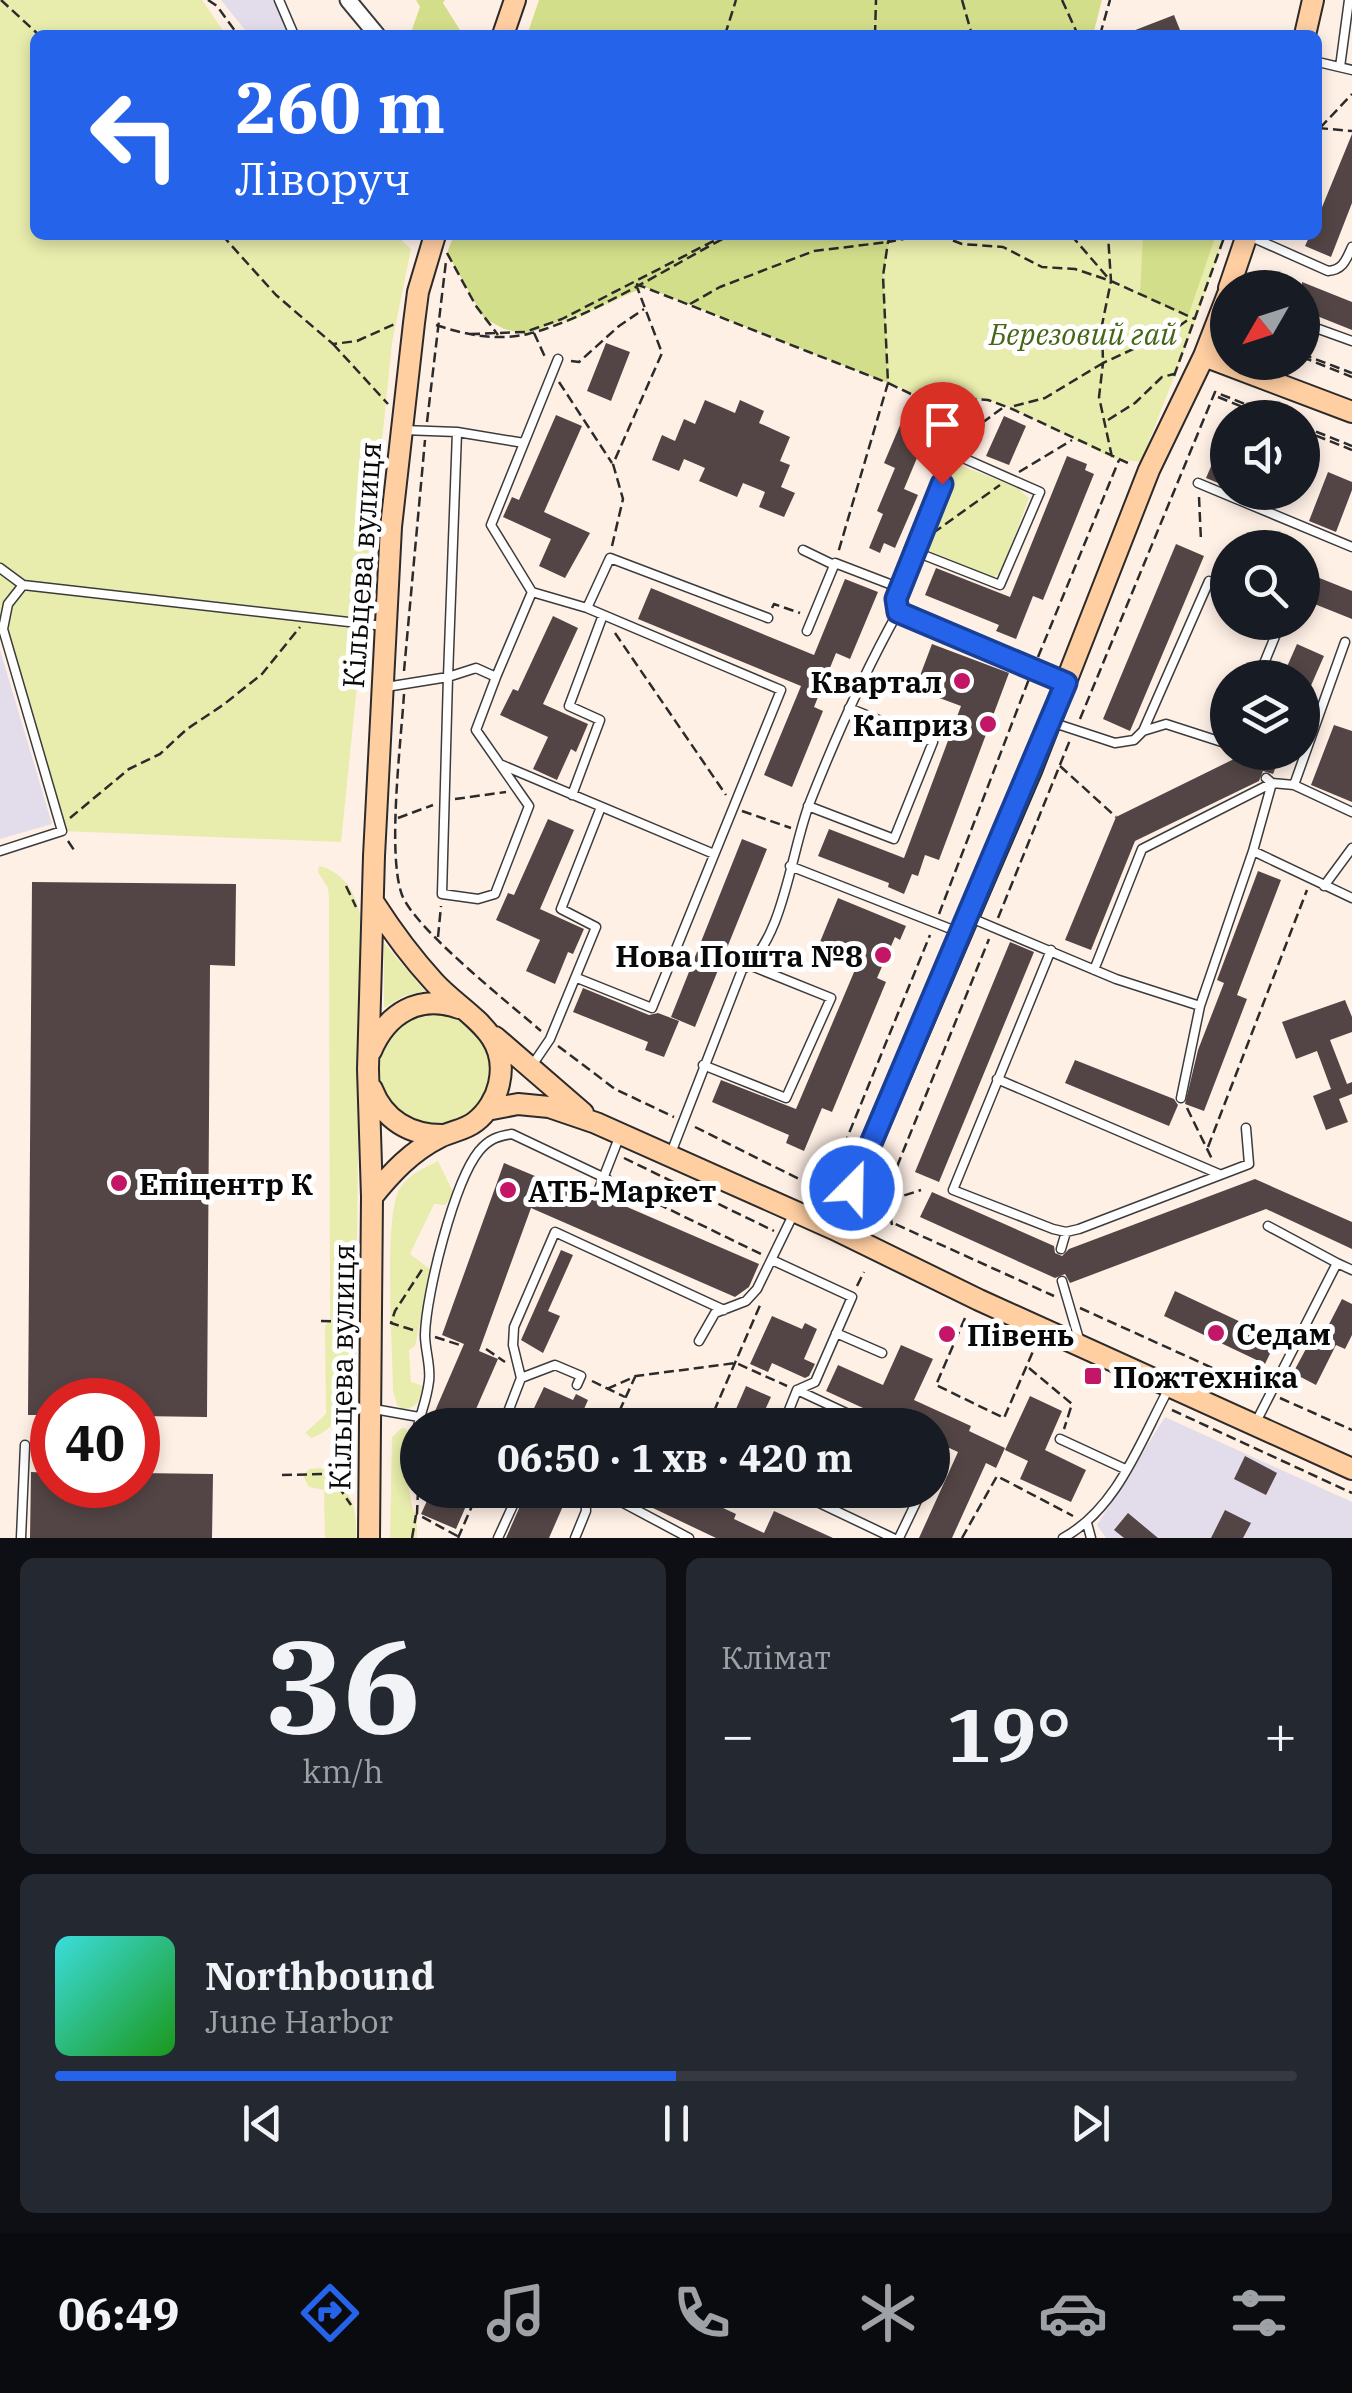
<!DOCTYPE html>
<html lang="uk">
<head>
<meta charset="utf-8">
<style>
	:root { --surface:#171b24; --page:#242831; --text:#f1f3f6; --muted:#9ea1a6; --line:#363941; --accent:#2563eb }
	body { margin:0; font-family:"IBM Plex Serif",serif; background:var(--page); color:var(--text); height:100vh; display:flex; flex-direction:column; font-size:38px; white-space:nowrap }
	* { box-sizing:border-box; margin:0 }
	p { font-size:32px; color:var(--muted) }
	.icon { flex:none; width:55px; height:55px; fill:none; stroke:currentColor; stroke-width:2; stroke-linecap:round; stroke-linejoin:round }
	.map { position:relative; height:1538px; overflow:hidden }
	.sheet { display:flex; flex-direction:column; gap:20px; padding:20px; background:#0d0f14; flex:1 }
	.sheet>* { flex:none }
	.guide { position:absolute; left:30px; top:30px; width:1292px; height:210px; border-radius:15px; box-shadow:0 5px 15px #0003; background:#2563eb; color:#fff; overflow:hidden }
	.needle { width:65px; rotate:231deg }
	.fabs { position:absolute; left:1210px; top:270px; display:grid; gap:20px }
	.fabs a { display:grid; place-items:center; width:110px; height:110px; border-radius:50%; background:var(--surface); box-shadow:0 5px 15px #0003; font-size:50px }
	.speed { position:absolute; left:30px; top:1378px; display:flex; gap:20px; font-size:50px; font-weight:700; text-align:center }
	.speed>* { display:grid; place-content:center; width:130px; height:130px; border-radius:50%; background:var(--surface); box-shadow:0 5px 15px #0003; line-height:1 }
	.speed .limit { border:15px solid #d22; background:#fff; color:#111 }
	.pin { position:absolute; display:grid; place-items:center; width:85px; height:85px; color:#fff; margin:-102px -42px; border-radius:50% 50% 50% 0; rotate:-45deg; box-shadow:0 0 10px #0007 }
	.pin .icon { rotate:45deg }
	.me { position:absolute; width:110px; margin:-55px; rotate:23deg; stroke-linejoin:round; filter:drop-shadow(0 0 8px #0008) }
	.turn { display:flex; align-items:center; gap:35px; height:210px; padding:0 40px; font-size:45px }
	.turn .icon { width:130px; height:130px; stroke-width:2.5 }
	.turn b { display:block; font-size:70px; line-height:85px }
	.big { font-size:75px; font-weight:800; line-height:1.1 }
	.sheet .tile { flex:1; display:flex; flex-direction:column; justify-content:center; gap:15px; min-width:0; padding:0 35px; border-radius:15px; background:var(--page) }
	.sheet .dial { align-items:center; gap:0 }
	.dial b { font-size:130px; line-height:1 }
	.song { display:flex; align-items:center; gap:30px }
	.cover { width:120px; height:120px; border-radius:15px; background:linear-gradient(135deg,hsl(180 70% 55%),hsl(120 70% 35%)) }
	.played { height:10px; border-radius:5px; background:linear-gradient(90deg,var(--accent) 50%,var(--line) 50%) }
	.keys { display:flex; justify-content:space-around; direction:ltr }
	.heat { display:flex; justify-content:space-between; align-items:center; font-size:55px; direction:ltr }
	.sheet .tiles { flex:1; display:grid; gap:20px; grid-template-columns:1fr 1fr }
	.tile:last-child { grid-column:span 2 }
	.trip { position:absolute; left:400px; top:1408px; width:550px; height:100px; border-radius:50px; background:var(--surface); box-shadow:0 5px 15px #0003; font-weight:800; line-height:100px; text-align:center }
	.menu { display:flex; height:160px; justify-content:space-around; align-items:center; background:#090b0e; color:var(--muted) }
	.menu .icon { width:70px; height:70px }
	.menu .current { color:var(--accent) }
	.menu b { font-size:45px; color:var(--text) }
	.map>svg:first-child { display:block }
	.industrial { fill:#e3dcea }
	.green { fill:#e8ecac }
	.forest { fill:#d3de8a }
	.building { fill:#534545 }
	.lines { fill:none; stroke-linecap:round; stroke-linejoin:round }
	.lane-casing { stroke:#3c3c3c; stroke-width:11 }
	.street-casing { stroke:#3c3c3c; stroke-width:19 }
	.secondary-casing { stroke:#2b2b2b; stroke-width:24 }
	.path { stroke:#2b2b2b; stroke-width:2.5; stroke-dasharray:10 5; stroke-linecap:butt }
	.lane { stroke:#fff; stroke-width:8 }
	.street { stroke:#fff; stroke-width:15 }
	.secondary { stroke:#ffcea1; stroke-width:20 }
	.route-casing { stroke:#184099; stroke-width:25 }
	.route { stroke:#2563eb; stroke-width:18 }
	.poi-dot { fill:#c41667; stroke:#fff; stroke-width:4 }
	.labels { text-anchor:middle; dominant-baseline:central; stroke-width:10; stroke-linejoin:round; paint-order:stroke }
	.park-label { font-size:30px; font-style:italic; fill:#476516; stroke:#fff }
	.street-label { font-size:30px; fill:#090909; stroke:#fff }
	.poi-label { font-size:30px; font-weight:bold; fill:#090909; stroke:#fff; text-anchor:start }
</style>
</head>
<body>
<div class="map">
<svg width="1352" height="1538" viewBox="0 0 1352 1538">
	<rect width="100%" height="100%" fill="#fff0e6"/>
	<path class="industrial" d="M221,0H278L289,35H249Z
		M0,650L52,824L0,839Z
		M1165,1417L1352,1502V1538H1106L1097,1525Z"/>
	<path class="green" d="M0,0H202L226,35H35V235H396L411,249L392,343L341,842L62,831L0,630Z
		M459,235H1225L1196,320L1141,462L1112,458L1011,408L988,400L910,392L858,369L645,287L567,323L563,321L526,334L476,306Z
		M957,464L1016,487L1029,498L1001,573L993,577L925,549L924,544Z
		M319,866C342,871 356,892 360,915L356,1367C353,1399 343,1425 312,1438L305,1433L326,1414L325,1327L330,1318L329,898L328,888L318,872Z
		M384,943L425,991L404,996L384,1008Z
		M380 1070a55 55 0 1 1 110 0a55 55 0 1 1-110 0Z
		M438,1161L454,1194L445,1205L434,1204L410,1254L431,1270L415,1346L409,1350L411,1382L423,1386C420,1398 418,1409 403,1409L397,1405L393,1391C393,1354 383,1213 400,1188C408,1175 424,1168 438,1161Z
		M402,1428L407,1429V1452L403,1456L413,1511L417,1514V1538H390L392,1437Z
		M321,1468C351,1489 357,1503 356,1538H325L324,1490L309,1487L303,1476L309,1469Z"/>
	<path class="forest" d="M416,0H445L443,3L460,30L459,35H410L420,7Z
		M539,0H1102L1093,35H527Z
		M454,235H926L888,243L883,277L888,383L645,287L526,334L504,329L484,318L447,253Z
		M1143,235H1216L1188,316L1140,295Z"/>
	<path class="building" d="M1174,15L1182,35H1126L1125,34Z
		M1352,134V203L1331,257L1305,246L1310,235H1318V217Z
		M1302,282L1352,302V330L1302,310Z
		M606,343L630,352L611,401L587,391Z
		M705,400L735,413L740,400L764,411L759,423L790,437L780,461L790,465L781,487L795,493L784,517L759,507L765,492L743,483L737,497L699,481L705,468L684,459L679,471L652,460L662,435L675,441L684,419L695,424Z
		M906,411L932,422L904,489L918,495L895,548L884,543L880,553L869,548L883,514L877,511L895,468L884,463Z
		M556,415L582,426L544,512L590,533L565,578L539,566L551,539L503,517L512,497L519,500Z
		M1004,416L1026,426L1009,465L986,456Z
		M1228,427V487L1206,478Z
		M1067,456L1087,464L1085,470L1094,474L1043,600L1033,596L1016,639L996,631L999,625L925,595L936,568L1010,597Z
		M1328,472L1352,482V490L1336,532L1309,521Z
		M1176,544L1204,556L1130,731L1103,719Z
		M1302,571L1352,591V619L1302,599Z
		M845,579L878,592L850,659L836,653L814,707L823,711L792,787L764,775L801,686L638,619L651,588L814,655Z
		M553,616L578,628L543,704L588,724L576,752L571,749L557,780L533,769L548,737L500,715L513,689L518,691Z
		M932,644L1009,673L939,860L925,855L918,876L912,874L904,894L888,887L889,883L818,856L829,829L904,858L961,706L915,689Z
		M1297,644L1324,656L1302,706V678H1282Z
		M1334,725L1352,731V802L1311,785Z
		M1248,752H1282L1273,774L1263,771L1259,781L1135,841L1091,950L1065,940L1116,817L1234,759L1245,762Z
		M548,819L574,830L540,909L584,929L573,954L568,952L555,984L526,971L540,940L496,920L508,893L514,895Z
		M742,839L767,849L695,1027L671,1017Z
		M1258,871L1281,880L1237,995L1247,999L1204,1111L1185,1104L1198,1050L1224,983L1217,980Z
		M32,882L236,884L235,966L210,965L207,1417L138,1416V1400H52V1415H28Z
		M838,898L906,926L900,940L895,937L877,978L886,982L832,1112L822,1108L804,1151L786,1143L789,1135L712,1102L721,1080L796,1109L860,958L820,942Z
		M1010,942L1034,952L939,1182L915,1172Z
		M583,988L649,1015L658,1013L679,1021L664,1057L645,1050L648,1042L573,1012Z
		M1345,1000L1352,1017V1032L1330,1040L1347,1084L1352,1082V1094L1339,1099L1348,1122L1326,1130L1313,1096L1331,1089L1317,1051L1296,1059L1282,1022Z
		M1075,1060L1174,1099L1178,1105L1169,1126L1065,1083Z
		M504,1163L595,1201L604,1197L759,1264L749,1287L735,1297L531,1208L479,1351L498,1359L469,1425H429L464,1344L442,1335Z
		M1255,1179L1352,1222V1249L1266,1209L1070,1283L1065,1274L1055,1278L920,1217L932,1192L1054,1246L1055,1253L1062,1256L1069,1249Z
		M561,1250L573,1255L548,1311L560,1316L543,1353L521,1340Z
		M1175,1291L1277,1339L1265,1364L1164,1316Z
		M1342,1299L1352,1304V1335L1345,1349L1336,1345L1316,1385L1293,1373L1315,1332L1323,1336Z
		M772,1316L802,1329L805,1323L817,1329L804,1359L815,1364L809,1376L805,1378L772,1363L768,1372L750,1364Z
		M901,1345L933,1359L914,1400L971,1426L969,1431L1005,1448L996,1468L986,1463L952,1538H919L958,1452L932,1440V1425H900L826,1391L838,1365L883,1385Z
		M746,1386L771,1397L758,1425H729Z
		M544,1387L573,1400L576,1394L588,1400L577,1425H526Z
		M1030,1396L1062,1411L1045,1450L1086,1470L1071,1502L1020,1479L1028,1461L1005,1450Z
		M1245,1456L1277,1473L1266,1495L1234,1479Z
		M31,1472L52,1473V1485H138V1473L213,1474L212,1538H30Z
		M432,1490H473L456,1529L421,1514Z
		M527,1490H570L549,1538H506Z
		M615,1490H685L697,1495L699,1490H729L721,1507L736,1514L734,1519L764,1533L774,1511L833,1538H716Z
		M1225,1510L1251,1523L1243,1538H1211Z
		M1128,1513L1158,1538H1124L1114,1530Z"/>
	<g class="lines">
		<g class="lane-casing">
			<path id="lane" d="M279,0L294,35
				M1318,62L1352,70
				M1340,67L1349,0
				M1247,235L1328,271C1343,270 1346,260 1352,247
				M1302,323L1352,341
				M457,432L524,443
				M1198,483L1352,547
				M803,550L834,565
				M916,552L1000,585L1040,492L954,454
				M0,568L23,585
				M532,592L491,525L558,359
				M898,612L1065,682
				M807,631L835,563L900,588
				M1345,642L1294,785L1352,812
				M496,677L476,730L529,806L495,894L478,899L442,894L448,677L476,668L496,677L532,592L587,608L610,558L768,618
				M1258,678L1281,622
				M386,687L448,677L457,432L403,430
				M1051,722L1115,743L1134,740L1143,731L1166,724L1228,744
				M1143,731L1209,581L1228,589
				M1238,752L1241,756
				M502,765L714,854
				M572,795L600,720L569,706L603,615
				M808,806L894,839L933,742L849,708
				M0,851L62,831L3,629L8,604L23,585L384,626
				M1253,851L1272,783L1266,778
				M790,866L961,933
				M1324,886L1352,848
				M971,918L1116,979L1200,1006L1253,851L1352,898
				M1051,950L953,1190L1053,1229L1066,1232L1079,1229L1249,1164L1246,1128
				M1094,970L1142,849L1272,783L1294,785
				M577,978L652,1008L781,690L587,608
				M533,1064L550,1039L596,927L561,909L601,807
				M703,1065L786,1098L831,998L749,965
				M997,1079L1219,1174
				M1181,1098L1200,1006
				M671,1153L742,970C784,940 791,850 810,802C836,736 864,673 898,612L895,599L960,439
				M597,1194L620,1135
				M1061,1249L1066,1232
				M772,1260L852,1297L815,1382L797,1390L783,1425
				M1337,1263L1352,1270
				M1062,1281L1079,1339
				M836,1333L882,1353
				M699,1341L715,1313L746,1301L757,1289L794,1213
				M521,1378L513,1345L514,1327L555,1232L724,1310
				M797,1390L872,1425
				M374,1409L419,1417
				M1256,1422L1337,1263L1268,1226
				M503,1425L521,1378L555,1365L581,1376L577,1385
				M1060,1439L1125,1469
				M932,1453L939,1456L932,1469
				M418,1457C413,1421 425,1413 429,1381C431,1366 425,1350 425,1335C426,1294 454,1182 479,1151C489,1139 498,1136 512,1134L607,1179
				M599,1490L689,1538
				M792,1490L893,1538
				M1087,1523L1091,1538
				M21,1538L25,1445
				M498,1538L520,1490
				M575,1538L586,1511L585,1490
				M899,1538L922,1490
				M1063,1538C1117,1509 1140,1442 1168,1390"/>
		</g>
		<g class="street-casing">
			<path id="street" d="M348,0L377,35"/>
		</g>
		<g class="secondary-casing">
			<path id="secondary" d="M503,35L515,0
				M1305,35L1313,0
				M1229,288L1247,235
				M1204,356L1352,412
				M495,1037L583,1113
				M371,1051C387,1013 419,994 459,1008
				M372,1089C384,1120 410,1135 442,1135
				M487,1110L518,1104L549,1107L596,1123L834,1229L979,1300L1352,1469
				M372,1197C392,1172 412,1151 440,1137C452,1131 465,1130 475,1122C487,1113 496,1098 499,1084C511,1032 463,1014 434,982C411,957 392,931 374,903
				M834,1229L1031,771L1149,470L1204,356L1228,294
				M369,1538L372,1197L368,1069L374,856L391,527L414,323L418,292L435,235"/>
		</g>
		<path class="path" d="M1,0L39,35
			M208,0L217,6L238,35
			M962,0L972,35
			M1062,0L1078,35
			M725,35L736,0
			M875,35L876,0
			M1100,35L1110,0
			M1318,128L1352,131
			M1320,128L1352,94
			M222,235L276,295L333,344L357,341L397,323
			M939,235L962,244L1003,247L1042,267L1075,269L1111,281L1195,319
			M1071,235L1109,279
			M447,253L476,306L498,335
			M636,284L888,383L838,553
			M690,304L720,287L814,251L888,242L891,235
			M436,325C466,335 496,341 528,334C589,319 672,265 730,235
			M534,333L545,357
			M470,334L525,332L562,319L725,235
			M333,344L388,404
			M1302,354L1352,373
			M1302,357L1352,377
			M571,361L579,362L619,326L644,309
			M1174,376L1225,235
			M559,382L612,463
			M911,394L888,383L883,276L888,242L924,235
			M1218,397L1270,418
			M1014,406L1045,398L1103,363L1102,325L1111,281L1108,235
			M1108,420L1135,403L1162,377L1174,374
			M427,422L446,261
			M1302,426L1352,446
			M1302,430L1352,450
			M952,431L914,395L988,400L1010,408L1130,464
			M970,432L1005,406
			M1112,457L1099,397L1103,363L1172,331L1189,319
			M1019,472L1072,440
			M1199,497L1201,541
			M933,533L1000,485
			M612,546L623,499L613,464L662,353L637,287
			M772,608L774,604L800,613
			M615,633L726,795
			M1038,657L1119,460
			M404,671L425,440
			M404,694C401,742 387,854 402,895C415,929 510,1004 541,1031
			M1080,719L1215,392L1280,418
			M1060,766L1116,817
			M455,799L506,792
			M742,811L791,828
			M70,818L129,769L160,754L187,729L223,705L262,674L300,627
			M398,818L433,805
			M68,841L74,850
			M346,886L356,907
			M939,914L1029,679
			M998,918L1070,740
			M438,937L441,906
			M558,1046L615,1089L674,1117
			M1187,1108L1212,1159
			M695,1127L825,1192L930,935
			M1208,1147L1307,890
			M624,1158L774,1231
			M617,1184L763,1255
			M890,1200L921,1190
			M882,1218L1054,1296
			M892,1225L888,1201L898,1164L989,939
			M857,1286L864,1272
			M1080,1308L1259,1389
			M965,1318L936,1385L1004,1418L1034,1349
			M321,1321L352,1322
			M413,1330L391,1323L395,1311L423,1268
			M435,1337L460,1345
			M486,1349L505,1362
			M1029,1368L1072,1404L1064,1429
			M592,1381L625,1397
			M607,1389L636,1376L736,1363L787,1386
			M1280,1398L1352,1430
			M1172,1410L1352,1493
			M338,1416L352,1385
			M613,1425L635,1377
			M708,1425L761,1303
			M282,1475L323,1474L338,1486L351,1505
			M418,1490L417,1514L461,1538
			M412,1538L416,1515
			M458,1538L479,1490
			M962,1538L997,1476L1073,1516"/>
		<use href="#lane" class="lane"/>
		<use href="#street" class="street"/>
		<use href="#secondary" class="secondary"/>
	</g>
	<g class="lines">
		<g class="route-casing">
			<path id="route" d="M852,1188L1066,683L898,612L896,599L942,484"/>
		</g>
		<use href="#route" class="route"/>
	</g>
	<g class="poi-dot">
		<circle cx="962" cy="681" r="10"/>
		<circle cx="988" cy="724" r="10"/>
		<circle cx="883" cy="955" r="10"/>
		<circle cx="119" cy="1183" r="10"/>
		<circle cx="508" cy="1190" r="10"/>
		<circle cx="1216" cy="1333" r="10"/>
		<circle cx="947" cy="1334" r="10"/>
		<rect x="1083" y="1366" width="20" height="20" rx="5"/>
	</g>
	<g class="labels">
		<g class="park-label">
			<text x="1083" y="333">Березовий гай</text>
		</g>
		<g class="street-label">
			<text transform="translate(361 565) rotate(-86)">Кільцева вулиця</text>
			<text transform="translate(341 1367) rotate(-89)">Кільцева вулиця</text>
		</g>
		<g class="poi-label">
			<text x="942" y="681" text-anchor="end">Квартал</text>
			<text x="968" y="724" text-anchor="end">Каприз</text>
			<text x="863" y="955" text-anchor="end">Нова Пошта №8</text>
			<text x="139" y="1183">Епіцентр К</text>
			<text x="528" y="1190">АТБ-Маркет</text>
			<text x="1236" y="1333">Седам</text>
			<text x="967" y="1334">Півень</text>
			<text x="1113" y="1376">Пожтехніка</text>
		</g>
	</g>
</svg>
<div class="fabs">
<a><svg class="needle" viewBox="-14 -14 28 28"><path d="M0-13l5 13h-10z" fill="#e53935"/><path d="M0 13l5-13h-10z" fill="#9ea1a6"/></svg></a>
<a><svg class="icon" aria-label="sound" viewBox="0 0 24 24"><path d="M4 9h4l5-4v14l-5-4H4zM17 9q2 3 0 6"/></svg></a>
<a><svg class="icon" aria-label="search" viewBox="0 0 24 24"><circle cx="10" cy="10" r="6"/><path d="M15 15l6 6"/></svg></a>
<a><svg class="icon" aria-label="layers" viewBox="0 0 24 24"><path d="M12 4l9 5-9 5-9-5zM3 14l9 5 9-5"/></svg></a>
</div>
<div class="speed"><div class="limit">40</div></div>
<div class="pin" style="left:942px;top:484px;background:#d93025"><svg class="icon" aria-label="arrive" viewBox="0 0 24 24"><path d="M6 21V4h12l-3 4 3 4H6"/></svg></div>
<svg class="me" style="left:852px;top:1188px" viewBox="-20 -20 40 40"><circle r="17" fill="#2563eb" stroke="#fff" stroke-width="3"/><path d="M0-11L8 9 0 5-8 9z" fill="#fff"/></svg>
<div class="trip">06:50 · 1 хв · 420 m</div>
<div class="guide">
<div class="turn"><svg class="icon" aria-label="left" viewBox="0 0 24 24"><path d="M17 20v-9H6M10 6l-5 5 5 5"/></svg><div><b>260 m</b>Ліворуч</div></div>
</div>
</div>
<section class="sheet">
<div class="tiles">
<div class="tile dial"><b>36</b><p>km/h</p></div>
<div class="tile"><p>Клімат</p>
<div class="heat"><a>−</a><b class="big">19°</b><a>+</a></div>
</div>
<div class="tile">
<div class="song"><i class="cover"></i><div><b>Northbound</b><p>June Harbor</p></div></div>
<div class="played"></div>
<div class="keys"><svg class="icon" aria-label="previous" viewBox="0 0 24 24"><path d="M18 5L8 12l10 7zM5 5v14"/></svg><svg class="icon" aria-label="pause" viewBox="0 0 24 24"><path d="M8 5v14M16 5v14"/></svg><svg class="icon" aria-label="next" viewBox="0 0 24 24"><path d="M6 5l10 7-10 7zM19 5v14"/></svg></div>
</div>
</div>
</section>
<nav class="menu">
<b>06:49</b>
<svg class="icon current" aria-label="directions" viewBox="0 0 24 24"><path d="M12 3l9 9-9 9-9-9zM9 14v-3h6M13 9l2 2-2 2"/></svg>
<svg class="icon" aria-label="music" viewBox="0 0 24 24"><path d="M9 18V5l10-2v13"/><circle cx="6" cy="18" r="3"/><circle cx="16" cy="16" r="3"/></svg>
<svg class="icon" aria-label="phone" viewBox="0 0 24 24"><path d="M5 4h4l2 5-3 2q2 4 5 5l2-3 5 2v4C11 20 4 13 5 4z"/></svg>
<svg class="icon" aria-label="climate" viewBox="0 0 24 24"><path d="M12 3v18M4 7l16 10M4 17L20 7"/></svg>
<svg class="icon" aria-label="car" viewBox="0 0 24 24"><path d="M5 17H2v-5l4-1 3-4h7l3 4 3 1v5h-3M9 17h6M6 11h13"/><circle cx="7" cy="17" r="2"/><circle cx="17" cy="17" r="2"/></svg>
<svg class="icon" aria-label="filters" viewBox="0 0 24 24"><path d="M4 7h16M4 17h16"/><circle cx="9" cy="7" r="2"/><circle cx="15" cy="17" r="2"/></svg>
</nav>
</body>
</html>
